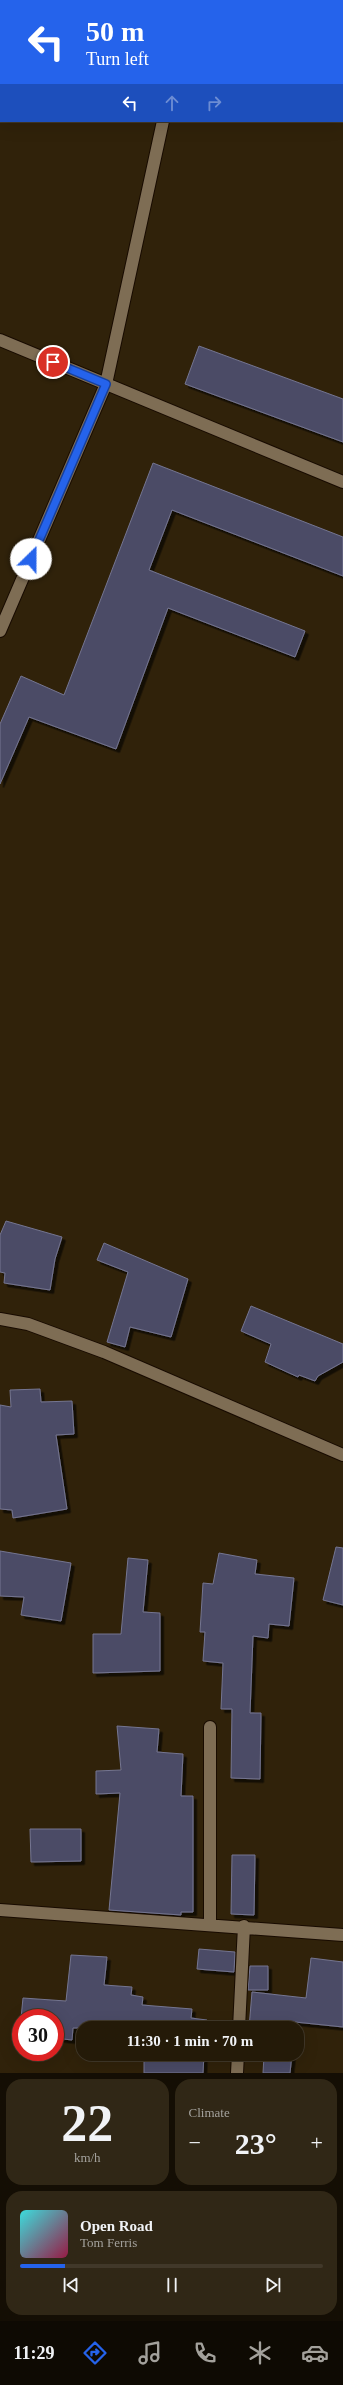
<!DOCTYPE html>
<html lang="en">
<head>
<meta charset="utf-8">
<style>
	:root { --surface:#241a08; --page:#302716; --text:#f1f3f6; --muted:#a3a19c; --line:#413829; --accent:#2563eb }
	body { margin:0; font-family:Georgia,serif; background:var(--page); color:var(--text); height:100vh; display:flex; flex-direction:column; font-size:15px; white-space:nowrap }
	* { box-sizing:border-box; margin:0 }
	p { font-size:13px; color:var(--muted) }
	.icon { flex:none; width:22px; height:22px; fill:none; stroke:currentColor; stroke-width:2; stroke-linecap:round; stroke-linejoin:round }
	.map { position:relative; height:2073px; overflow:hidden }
	.sheet { display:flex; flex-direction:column; gap:6px; padding:6px; background:#140e04; flex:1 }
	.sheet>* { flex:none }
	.hud { position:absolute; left:0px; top:0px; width:343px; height:122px; box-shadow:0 4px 16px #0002,0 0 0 1px var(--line); background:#2563eb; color:#fff; overflow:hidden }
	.speed { position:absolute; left:12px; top:2009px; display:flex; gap:8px; font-size:20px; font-weight:700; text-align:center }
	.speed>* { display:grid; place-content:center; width:52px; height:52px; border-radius:50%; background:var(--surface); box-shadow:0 4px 16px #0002,0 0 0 1px var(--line); line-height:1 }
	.speed .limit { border:6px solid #d22; background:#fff; color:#111 }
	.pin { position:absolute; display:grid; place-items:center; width:34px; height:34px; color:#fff; margin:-17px; border:2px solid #fff; border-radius:50%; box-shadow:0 1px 4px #0007 }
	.me { position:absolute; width:44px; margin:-22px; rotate:23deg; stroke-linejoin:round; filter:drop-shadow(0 0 3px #0008) }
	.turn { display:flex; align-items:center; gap:14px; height:84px; padding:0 20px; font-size:18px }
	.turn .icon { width:52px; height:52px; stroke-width:2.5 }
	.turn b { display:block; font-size:28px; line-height:34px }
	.lanes { display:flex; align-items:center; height:38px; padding:0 20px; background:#0003; justify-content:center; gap:20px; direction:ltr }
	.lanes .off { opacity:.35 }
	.big { font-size:30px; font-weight:700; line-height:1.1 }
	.sheet .card { flex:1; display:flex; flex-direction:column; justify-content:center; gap:6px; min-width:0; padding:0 14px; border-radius:16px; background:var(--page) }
	.sheet .dial { align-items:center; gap:0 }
	.dial b { font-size:52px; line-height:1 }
	.song { display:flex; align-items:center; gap:12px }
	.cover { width:48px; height:48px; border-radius:6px; background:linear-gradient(135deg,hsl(180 70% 55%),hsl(340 70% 35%)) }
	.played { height:4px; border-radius:2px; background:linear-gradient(90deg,var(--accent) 15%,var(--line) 15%) }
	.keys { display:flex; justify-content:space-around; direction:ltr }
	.heat { display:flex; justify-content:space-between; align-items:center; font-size:22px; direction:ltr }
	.sheet .tiles { flex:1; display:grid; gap:6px; grid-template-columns:1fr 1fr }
	.card:last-child { grid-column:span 2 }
	.trip { position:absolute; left:76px; top:2021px; width:228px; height:40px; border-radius:16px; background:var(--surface); box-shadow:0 4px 16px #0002,0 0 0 1px var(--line); font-weight:700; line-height:40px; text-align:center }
	.dock { display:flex; height:64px; justify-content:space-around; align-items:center; background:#0e0a03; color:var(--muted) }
	.dock .icon { width:28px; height:28px }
	.dock .selected { color:var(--accent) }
	.dock b { font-size:18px; color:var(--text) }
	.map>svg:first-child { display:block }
	.building { fill:#4c4c66; stroke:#747591; filter:url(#shadow) }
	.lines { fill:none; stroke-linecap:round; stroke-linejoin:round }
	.minor-casing { stroke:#180b00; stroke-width:14 }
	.minor { stroke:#7e6d54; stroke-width:12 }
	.route-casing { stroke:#184099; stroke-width:10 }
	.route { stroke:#2563eb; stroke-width:7 }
</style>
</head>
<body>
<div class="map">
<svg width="343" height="2073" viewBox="0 0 343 2073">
	<defs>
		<filter id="shadow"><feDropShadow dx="3.5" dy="3.5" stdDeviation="0" flood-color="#0009"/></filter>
	</defs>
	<rect width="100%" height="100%" fill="#30220a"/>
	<path class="building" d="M199,346L343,399V442L185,384Z
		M153,463L343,537V576L172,510L149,570L305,631L295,657L168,608L116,749L29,717L0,784V724L21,676L64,695Z
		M6,1221L62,1237L55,1259L50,1290L4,1283L5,1273L0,1272V1235Z
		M104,1243L188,1279L171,1337L130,1327L125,1347L107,1342L128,1272L97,1260Z
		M251,1306L343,1344V1362L318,1376L315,1381L299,1375L298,1377L265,1362L271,1344L241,1331Z
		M40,1389L41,1402L72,1401L74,1434L56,1435L67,1509L13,1518L12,1510L0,1509V1405L11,1407L10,1390Z
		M336,1547L343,1548V1605L323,1600Z
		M0,1551L71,1563L61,1621L21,1615L24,1597L0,1596Z
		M219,1553L257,1560L255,1574L294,1578L289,1626L269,1624L268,1638L253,1636L250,1713H261L260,1779L231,1778L232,1709H221L223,1663L203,1661L205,1632H200L203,1583L213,1584Z
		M128,1558L148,1560L143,1612L160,1613V1671L93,1673V1634H121Z
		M117,1726L159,1729L157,1752L183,1754L181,1796H193V1912H181V1915L109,1910L120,1793L96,1794V1771L121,1770Z
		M30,1829H81V1861L31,1862Z
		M232,1855H255L254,1915L231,1914Z
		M199,1949L235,1952L234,1972L197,1969Z
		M71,1955L107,1957L104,1985L132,1987L131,1995L143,1997L142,2005L192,2009L191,2018L207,2020V2028H73L72,2040L55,2038V2018H21L23,1998L66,2001Z
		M311,1958L343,1962V2027L295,2022L294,2028H249L252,1992L306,1998Z
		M250,1966H268V1990H248Z
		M144,2054H204L203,2073H144Z
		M246,2054H292L290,2073H263L264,2056Z"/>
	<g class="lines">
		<g class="minor-casing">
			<path id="minor" d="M189,1V0
				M0,340L343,482
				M0,631L106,384L163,121
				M0,1319L28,1324L104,1352L343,1455
				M0,1910L343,1935
				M210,1924V1727
				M239,2028L244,1926
				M237,2073L238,2054"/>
		</g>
		<use href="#minor" class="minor"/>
	</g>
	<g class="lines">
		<g class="route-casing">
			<path id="route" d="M31,559L106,384L53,362"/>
		</g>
		<use href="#route" class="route"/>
	</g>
</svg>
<div class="speed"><div class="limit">30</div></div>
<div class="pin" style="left:53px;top:362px;background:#d93025"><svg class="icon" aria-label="arrive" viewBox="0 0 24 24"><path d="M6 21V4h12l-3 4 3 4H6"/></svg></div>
<svg class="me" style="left:31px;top:559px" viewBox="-20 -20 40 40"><circle r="19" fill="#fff"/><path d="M0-13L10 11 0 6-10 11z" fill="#2563eb"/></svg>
<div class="trip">11:30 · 1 min · 70 m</div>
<div class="hud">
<div class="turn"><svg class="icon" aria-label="left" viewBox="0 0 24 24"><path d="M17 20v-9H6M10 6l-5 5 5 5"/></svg><div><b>50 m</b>Turn left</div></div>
<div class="lanes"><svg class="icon" aria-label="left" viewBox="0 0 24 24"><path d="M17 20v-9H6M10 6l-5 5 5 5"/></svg><svg class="icon off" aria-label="ahead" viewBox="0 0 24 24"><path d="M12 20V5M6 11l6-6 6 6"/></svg><svg class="icon off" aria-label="right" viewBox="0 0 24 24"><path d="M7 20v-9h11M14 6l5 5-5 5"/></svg></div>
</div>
</div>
<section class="sheet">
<div class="tiles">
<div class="card dial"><b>22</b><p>km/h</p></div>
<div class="card"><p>Climate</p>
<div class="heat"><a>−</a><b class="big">23°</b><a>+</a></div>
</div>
<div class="card">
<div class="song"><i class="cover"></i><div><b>Open Road</b><p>Tom Ferris</p></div></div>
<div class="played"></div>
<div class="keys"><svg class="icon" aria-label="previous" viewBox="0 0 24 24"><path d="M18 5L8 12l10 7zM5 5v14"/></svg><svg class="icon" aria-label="pause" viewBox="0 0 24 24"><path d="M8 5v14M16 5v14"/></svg><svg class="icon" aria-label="next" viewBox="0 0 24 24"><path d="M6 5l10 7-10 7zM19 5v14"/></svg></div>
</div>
</div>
</section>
<nav class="dock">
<b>11:29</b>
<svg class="icon selected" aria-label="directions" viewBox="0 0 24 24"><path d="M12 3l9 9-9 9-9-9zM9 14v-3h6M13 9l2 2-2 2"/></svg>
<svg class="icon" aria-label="music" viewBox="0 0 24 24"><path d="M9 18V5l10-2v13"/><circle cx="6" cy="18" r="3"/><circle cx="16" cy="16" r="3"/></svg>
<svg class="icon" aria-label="phone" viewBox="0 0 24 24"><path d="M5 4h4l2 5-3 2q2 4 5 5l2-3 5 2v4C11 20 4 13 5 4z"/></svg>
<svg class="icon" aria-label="climate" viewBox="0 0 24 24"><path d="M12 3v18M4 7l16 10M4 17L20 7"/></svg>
<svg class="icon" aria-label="car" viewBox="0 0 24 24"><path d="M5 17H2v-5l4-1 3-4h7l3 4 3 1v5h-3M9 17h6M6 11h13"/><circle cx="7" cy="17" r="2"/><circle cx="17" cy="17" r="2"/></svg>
</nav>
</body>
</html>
